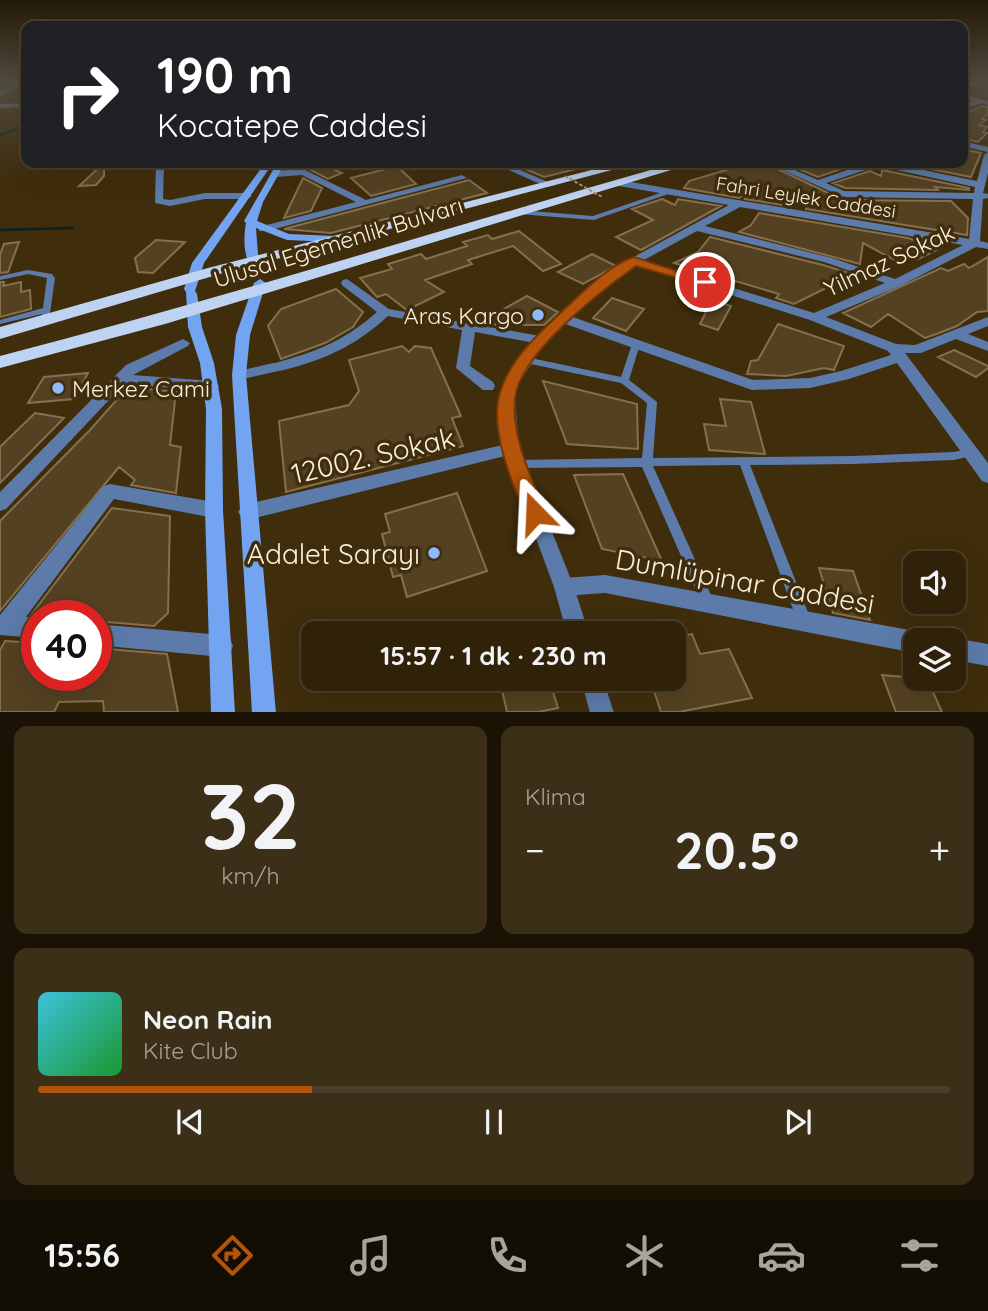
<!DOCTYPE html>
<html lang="tr">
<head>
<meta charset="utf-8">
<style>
	:root { --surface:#2f2209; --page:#3b2f17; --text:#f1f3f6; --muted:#a7a49c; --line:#4a3f2a; --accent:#b45309 }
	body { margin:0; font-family:Quicksand,sans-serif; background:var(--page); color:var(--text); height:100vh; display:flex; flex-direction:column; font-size:26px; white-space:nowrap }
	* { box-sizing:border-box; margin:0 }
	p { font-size:23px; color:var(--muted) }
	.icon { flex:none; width:38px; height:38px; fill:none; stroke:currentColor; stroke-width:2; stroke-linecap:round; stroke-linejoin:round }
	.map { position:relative; height:712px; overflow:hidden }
	.side { display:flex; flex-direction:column; gap:14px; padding:14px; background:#1a1305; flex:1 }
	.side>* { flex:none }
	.top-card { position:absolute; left:21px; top:21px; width:947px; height:147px; border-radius:14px; box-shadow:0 7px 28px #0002,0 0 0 2px var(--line); background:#202124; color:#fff; overflow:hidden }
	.controls { position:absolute; left:903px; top:551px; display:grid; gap:14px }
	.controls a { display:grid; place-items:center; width:63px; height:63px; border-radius:14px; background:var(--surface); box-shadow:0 7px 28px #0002,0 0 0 2px var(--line); font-size:35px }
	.speed { position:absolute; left:21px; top:600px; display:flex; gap:14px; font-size:35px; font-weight:700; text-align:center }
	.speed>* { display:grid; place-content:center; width:91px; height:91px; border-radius:50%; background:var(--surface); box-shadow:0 7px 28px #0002,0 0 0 2px var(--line); line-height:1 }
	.speed .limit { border:10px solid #d22; background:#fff; color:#111 }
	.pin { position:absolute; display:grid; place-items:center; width:60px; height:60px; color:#fff; margin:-30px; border:4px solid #fff; border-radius:50%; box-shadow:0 2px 7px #0007 }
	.me { position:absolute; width:77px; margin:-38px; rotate:339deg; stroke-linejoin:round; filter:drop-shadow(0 0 5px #0008) }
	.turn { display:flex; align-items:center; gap:24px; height:147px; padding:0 21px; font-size:32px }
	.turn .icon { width:91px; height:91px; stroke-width:2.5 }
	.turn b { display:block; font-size:49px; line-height:60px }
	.big { font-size:52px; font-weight:800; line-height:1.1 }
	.side .card { flex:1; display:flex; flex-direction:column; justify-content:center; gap:10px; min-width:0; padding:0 24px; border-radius:14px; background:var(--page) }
	.side .dial { align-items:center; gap:0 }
	.dial b { font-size:91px; line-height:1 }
	.song { display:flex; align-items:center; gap:21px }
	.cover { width:84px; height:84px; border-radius:10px; background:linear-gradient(135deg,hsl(190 70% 55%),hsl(130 70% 35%)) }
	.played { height:7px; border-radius:4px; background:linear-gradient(90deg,var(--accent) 30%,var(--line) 30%) }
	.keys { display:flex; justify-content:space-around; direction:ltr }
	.heat { display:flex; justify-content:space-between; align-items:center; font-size:38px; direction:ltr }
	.side .tiles { flex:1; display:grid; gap:14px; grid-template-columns:1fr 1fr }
	.card:last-child { grid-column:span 2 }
	.trip { position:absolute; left:301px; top:621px; width:385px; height:70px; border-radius:14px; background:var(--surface); box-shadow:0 7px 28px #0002,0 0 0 2px var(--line); font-weight:800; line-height:70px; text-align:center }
	.tab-bar { display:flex; height:112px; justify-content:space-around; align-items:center; background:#130e04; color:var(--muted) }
	.tab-bar .icon { width:49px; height:49px }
	.tab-bar .on { color:var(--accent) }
	.tab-bar b { font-size:32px; color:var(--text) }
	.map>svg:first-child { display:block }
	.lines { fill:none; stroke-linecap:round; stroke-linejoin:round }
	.stream { stroke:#0e2121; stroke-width:2.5 }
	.building { fill:#544121; stroke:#84704e; stroke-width:2 }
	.service { fill:#5c7bab; fill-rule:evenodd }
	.pedestrian { fill:#5c7bab; fill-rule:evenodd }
	.minor { fill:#5c7bab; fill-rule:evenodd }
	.tertiary { fill:#5c7bab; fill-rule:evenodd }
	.secondary { fill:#73a4f1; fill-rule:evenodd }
	.trunk { fill:#bed2f2; fill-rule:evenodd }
	.path-bridge { stroke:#9e8f76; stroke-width:2; stroke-dasharray:3.5 2; stroke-linecap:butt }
	.route { fill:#b45309; stroke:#753606; stroke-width:2 }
	.poi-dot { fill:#8eb9fc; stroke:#3f2d0c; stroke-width:2.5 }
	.labels { text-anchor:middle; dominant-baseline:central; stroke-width:7; stroke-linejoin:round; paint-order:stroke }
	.far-street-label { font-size:19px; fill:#fbefdd; stroke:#3f2d0c }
	.street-label { font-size:23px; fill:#fbefdd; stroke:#3f2d0c }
	.poi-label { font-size:23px; fill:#fbefdd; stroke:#3f2d0c; text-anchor:end }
	.near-street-label { font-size:28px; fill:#fbefdd; stroke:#3f2d0c }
	.near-poi-label { font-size:28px; fill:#fbefdd; stroke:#3f2d0c; text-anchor:end }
</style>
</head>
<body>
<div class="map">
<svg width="988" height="713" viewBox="0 0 988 713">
	<rect width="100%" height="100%" fill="#3f2d0c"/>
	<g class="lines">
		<path class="stream" d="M0,135L26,125
			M0,230L73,228"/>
	</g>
	<path class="building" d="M981,106L988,107V114L982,119L986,120L979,125L987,127L983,132L987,133L978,142L962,138V116Z
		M962,149L981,153L971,177L901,163L962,165Z
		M104,163V176L96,185L79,186Z
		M310,163H319L342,173L328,179L307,168Z
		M548,163H585V167L544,177L525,169Z
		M749,163H765L843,200L951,201L968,218L967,235L806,209L807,195L784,189L783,205L745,199L753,189L739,198L684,188L689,181Z
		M784,163H847L853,165L818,177Z
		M397,166L416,184L371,196L351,178Z
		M882,170L969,188V190L935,187L938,190L845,188L833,183L870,171L881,176Z
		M303,178L322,188L311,211L284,218Z
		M469,180L487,193L331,233L284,229Z
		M662,199L675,205L678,199L721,206L641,250L616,237L653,220L632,209Z
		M759,213L908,238L939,249L916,260L915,257L900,263L863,243L860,264L739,232L751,225Z
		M519,231L561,264L543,271L513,246L468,260L472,264L425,280L444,292L407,310L386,294L377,297L360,278L392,269L388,264L421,254L426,259L467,246L463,242L488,235L492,239Z
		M710,237L823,265L858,276V281L833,290L828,287L794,304L776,298L779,294L674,263L698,252Z
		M156,240L185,242L153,273L138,272L135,258Z
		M19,242L8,272L0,273V255L4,244Z
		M592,254L616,266L583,284L558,272Z
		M988,257V311L977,312L957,326L939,333L925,338L888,314L871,327L843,313L941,268L948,271L964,264L969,268Z
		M0,282H4L3,286L21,282V292L30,290L31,309L0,317Z
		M336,289L363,312L353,327L325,343L281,359L268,326L281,309Z
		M527,296L558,312L544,325H496L486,319Z
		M612,298L644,309L626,331L593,318Z
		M712,300L731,306L718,330L700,324Z
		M778,324L844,346L834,370L824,368L786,376L747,374L751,361L758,360Z
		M402,346L409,352L415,346L431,348L461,416L452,418L463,446L286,492L279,421L349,405L359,391L349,360Z
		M954,350L988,366V368L976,377L938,357Z
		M88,373L74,399L28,403L44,377Z
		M543,381L637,404L638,449L567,444Z
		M128,387L176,392L170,445L181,447L176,493L131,485L135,480L119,467L0,611V521L90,430Z
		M720,399L751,402L765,454L709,450L704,424L726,426Z
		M35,413L64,418L0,483V447Z
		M623,474L662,561L602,549L574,475Z
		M457,493L487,571L407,597L401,575L393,577L382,534L390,532L385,514Z
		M112,508L170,516L168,613L154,626L96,621V616L31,615Z
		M819,568L853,571L870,620L833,613Z
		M692,634L700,654L729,649L752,698L679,712H661L650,679H674V637Z
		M5,641L37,643V676H96V648L167,654L178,712H104L103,701L59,702L54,712H0V650Z
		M882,675L927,679L942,712H896Z
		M549,679L558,708L538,712H507L502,690Z"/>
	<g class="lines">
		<path class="service" d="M669,190L672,192L671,193L594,220L518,214L515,212L518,210L593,216Z
			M28,270L52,274L55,278L49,320L48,322H42L41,320L42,314L0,324V320L43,308L47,278L28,274L0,280V276Z
			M636,341L640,344L629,380L657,402L653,458L853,456L954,452L972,448L976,449L977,452L976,455L954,460L853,464L750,465L811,620L809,624L804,626L799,624L797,620L740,465L653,466L714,602L713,606L708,608L703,606L642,467L516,468L512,467L511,464L512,461L516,460L642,458L647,403L621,383L526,363L522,360L526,357L621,377L632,344Z"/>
		<path class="pedestrian" d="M183,339L190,343L188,346L133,375L212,381L219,386L217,390L212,391L124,384L6,509L0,511V492L126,365Z
			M273,363L278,365L280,368L278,371L239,380L232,375L234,372Z
			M110,484L214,502L220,505L223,510L220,515L214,518L114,499L26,617L37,618V638L0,635V615L104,486Z
			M96,624L222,635L230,638L233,646L230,654L222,657L96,645Z"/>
		<path class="minor" d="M19,82L26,83L0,96V91Z
			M979,99L982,103L962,109V104Z
			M962,141L988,147V173L983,193L988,194V198L983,199L980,241L988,243V249L976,247L900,286L826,317L896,344L915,345L988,317V326L968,334L988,342V351L956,339L921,353H905L988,463V483L982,481L897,363L849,379L810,388L752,390L557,321L556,318L557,315H567L753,380L810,378L841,371L891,355L888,351L810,320L636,265L599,292H591L589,289L591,286L630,259L729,205L619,186L614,183L619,180L969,239L973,199L843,197L767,163H778L818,180L868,163H889L977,181L984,155L988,152L962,146ZM878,166L975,187L974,193L844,191L826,183ZM740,207L963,245L895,279L832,258L705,226ZM697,231L824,262L885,283L814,313L644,260Z
			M156,163H164L163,199L170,200L205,193H247L252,196L247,199H205L170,206L155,203Z
			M493,163H504L555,185L547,187Z
			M303,169L366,200L462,175L467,178L267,231H259V227L356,202L302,175L275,177L270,174L275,171Z
			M347,279L389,309L540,336L547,340L540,344L475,332L470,366L493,382L495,386L493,390H483L456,368L462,330L388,316C360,342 331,357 295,367C286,369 277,373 268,371L266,368L268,365C312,353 342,343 377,312L343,286L341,283L343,280Z
			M511,443L517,445L519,449L517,453L247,520L241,517L238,512L241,507L247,504Z
			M605,575L915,631L923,634L925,640H915V653L605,593L564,596L557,594L554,587L557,580L564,578Z
			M954,638L988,644V666L954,660V640H948Z"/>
		<path class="tertiary" d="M962,94L988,101V105L962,98Z
			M26,103V107L0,108V104Z
			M595,285L599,286L601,289L599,292L545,343L519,383L515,399L519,449L574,587L589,634H567L554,587L503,449L499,399L505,383L535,337L591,286Z
			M581,679H603L614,713H590Z"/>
		<path class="secondary" d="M265,163H273L204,263L195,291L197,294L202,327L214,363L222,409L223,510L235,713H211L205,510L206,409L200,363L188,327L186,292L184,289L192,263Z
			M277,163H285L263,202L257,221L289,234L335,236L340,239L335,242L287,240L256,228L258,254L264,269L258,273C243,265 243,238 246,223L244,221Z
			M260,279L266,283L250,335L246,375L276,713H252L232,375L236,335L254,283Z"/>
		<path class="trunk" d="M979,82L977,84L962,89V83Z
			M619,163H638L220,274L0,339V327L208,268Z
			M675,163H694L165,324L0,368V356C227,297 450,227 675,163Z"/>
		<path class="path-bridge" d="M565,176L602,197"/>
	</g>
	<linearGradient id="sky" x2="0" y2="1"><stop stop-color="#231907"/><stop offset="0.45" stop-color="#524c40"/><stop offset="1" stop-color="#524c40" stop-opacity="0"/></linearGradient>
	<rect width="988" height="182" fill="url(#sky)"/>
	<path class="route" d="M634,257L711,282L705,286L636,266C601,291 519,354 515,399C512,439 531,477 546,513L543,519L535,522L528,519C513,488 490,431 499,396C508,359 543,329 570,304C587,288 611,264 634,257Z"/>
	<g class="poi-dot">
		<circle cx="538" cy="315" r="7"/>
		<circle cx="58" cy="388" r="7"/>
		<circle cx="434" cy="553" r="7"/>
	</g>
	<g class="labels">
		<g class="far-street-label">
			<text transform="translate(806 197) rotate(9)">Fahri Leylek Caddesi</text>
		</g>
		<g class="street-label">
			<text transform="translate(338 242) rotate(-17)">Ulusal Egemenlik Bulvarı</text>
			<text transform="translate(889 260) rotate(-25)">Yilmaz Sokak</text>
		</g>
		<g class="poi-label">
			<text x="524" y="315">Aras Kargo</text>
			<text x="72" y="388" text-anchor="start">Merkez Cami</text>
		</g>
		<g class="near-street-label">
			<text transform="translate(373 455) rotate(-13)">12002. Sokak</text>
			<text transform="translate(745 581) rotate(10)">Dumlüpinar Caddesi</text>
		</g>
		<g class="near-poi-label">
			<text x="420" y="553">Adalet Sarayı</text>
		</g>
	</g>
</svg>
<div class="controls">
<a><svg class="icon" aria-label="sound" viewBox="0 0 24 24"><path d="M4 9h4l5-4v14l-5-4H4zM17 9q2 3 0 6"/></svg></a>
<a><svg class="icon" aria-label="layers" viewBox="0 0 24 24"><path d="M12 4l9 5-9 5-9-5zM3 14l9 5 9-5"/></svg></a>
</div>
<div class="speed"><div class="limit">40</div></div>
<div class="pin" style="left:705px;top:282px;background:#d93025"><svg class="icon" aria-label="arrive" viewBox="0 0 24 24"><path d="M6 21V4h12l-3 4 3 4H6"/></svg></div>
<svg class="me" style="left:535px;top:513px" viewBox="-20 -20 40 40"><path d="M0-17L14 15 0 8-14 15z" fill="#b45309" stroke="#fff" stroke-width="4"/></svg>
<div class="trip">15:57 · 1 dk · 230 m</div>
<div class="top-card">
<div class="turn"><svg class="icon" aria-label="right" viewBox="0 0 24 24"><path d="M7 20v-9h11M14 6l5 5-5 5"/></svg><div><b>190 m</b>Kocatepe Caddesi</div></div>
</div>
</div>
<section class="side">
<div class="tiles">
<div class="card dial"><b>32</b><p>km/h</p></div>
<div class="card"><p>Klima</p>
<div class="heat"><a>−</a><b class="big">20.5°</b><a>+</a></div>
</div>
<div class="card">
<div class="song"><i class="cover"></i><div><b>Neon Rain</b><p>Kite Club</p></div></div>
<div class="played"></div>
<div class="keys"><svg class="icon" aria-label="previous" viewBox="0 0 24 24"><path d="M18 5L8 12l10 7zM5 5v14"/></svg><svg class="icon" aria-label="pause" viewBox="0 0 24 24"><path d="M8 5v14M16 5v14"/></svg><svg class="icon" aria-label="next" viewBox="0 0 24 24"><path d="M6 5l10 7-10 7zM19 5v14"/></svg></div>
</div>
</div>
</section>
<nav class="tab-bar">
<b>15:56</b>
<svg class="icon on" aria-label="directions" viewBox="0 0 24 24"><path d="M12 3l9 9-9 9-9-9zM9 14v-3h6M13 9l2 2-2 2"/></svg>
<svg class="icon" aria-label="music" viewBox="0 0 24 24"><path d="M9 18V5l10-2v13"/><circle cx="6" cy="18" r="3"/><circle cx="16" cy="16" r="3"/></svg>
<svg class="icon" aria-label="phone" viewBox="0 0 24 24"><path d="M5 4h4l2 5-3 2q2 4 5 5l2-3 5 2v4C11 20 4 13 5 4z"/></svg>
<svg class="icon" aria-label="climate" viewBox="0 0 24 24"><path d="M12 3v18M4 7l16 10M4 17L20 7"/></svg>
<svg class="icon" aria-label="car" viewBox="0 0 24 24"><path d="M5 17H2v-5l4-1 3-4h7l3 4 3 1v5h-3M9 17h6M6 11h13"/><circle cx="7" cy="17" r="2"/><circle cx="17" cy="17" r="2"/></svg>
<svg class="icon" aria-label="filters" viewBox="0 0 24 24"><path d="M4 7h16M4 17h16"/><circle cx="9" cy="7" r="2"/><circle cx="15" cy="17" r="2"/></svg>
</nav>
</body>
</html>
